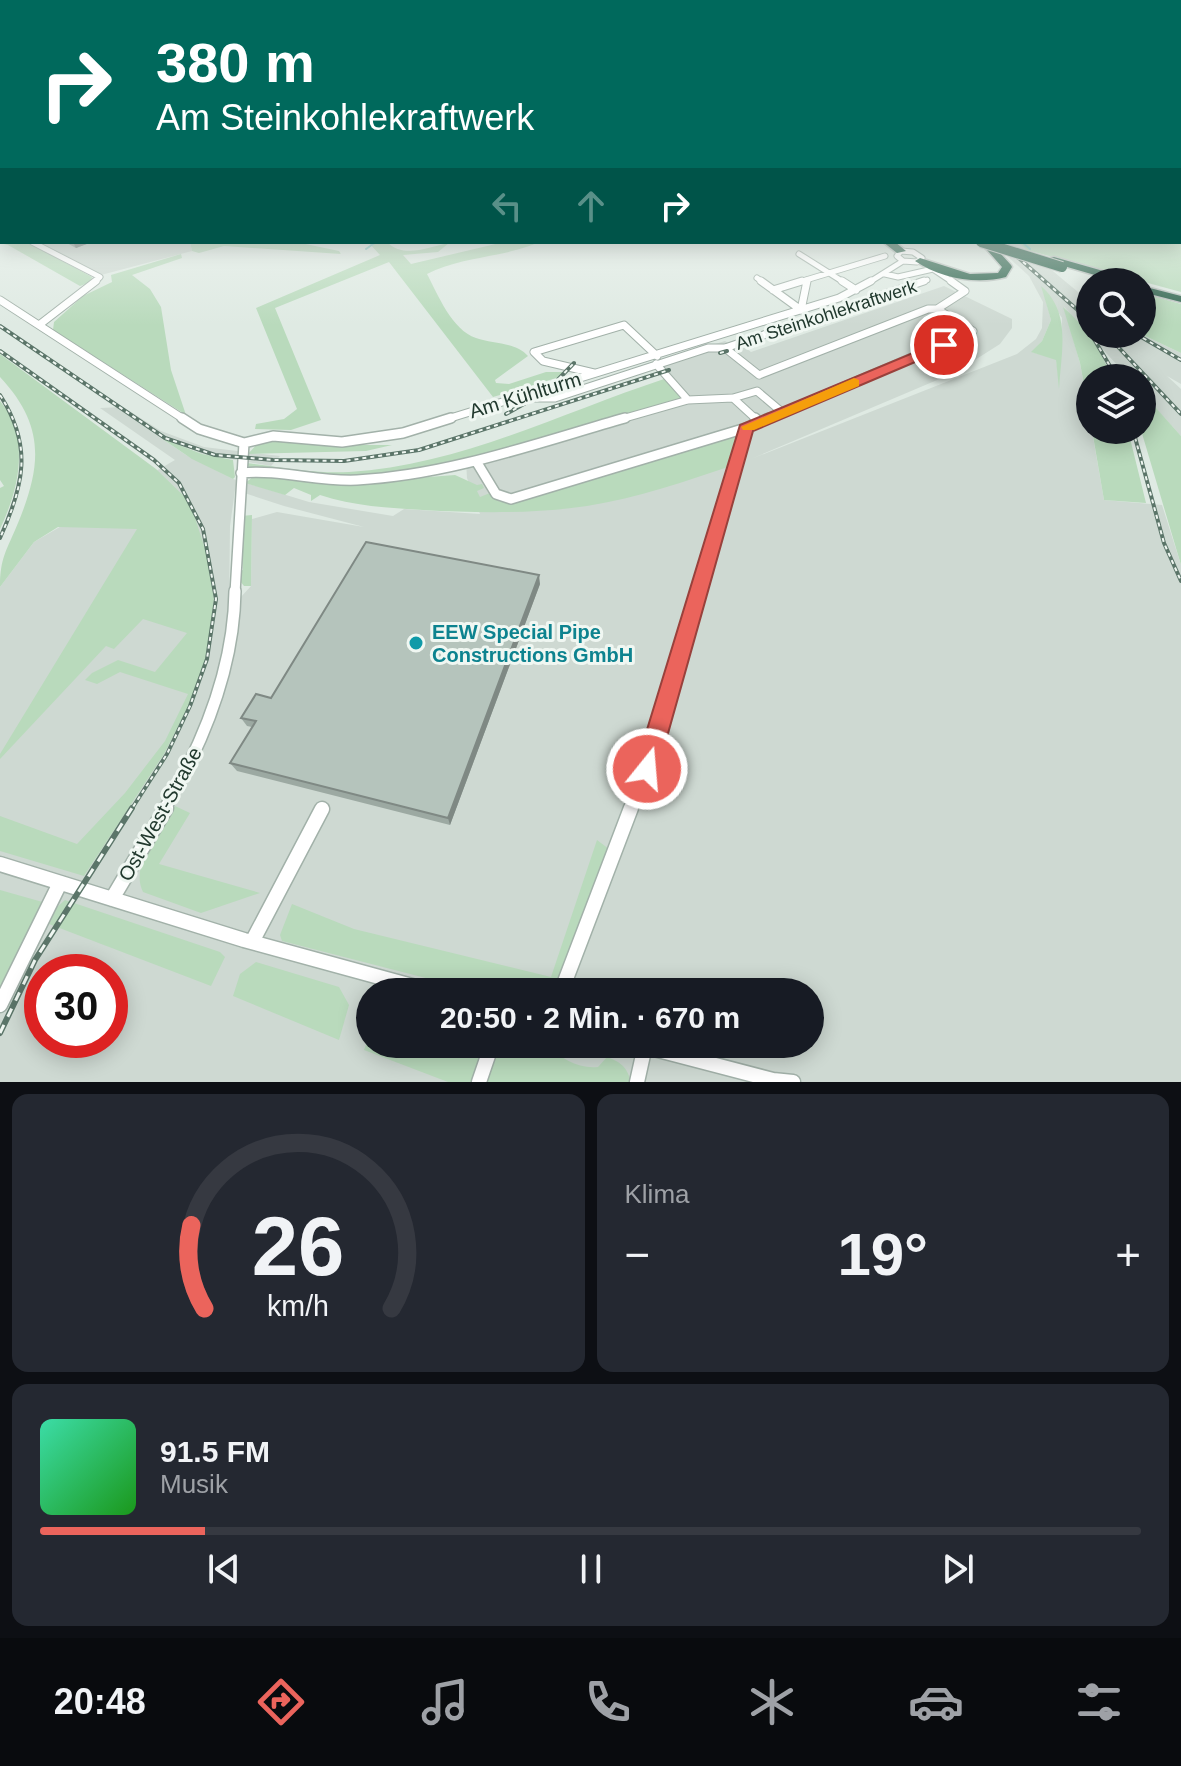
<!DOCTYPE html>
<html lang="de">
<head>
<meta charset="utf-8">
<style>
	:root { --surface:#171b24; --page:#242831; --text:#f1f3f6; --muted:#9ea1a6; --line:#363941; --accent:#eb645c }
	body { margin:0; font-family:Arial,sans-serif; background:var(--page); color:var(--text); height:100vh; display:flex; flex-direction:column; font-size:30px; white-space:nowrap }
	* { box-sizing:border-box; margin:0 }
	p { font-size:26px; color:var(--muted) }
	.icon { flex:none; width:44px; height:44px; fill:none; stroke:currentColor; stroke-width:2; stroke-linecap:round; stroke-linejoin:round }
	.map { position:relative; height:1082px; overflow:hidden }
	.panel { display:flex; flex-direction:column; gap:12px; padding:12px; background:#0d0f14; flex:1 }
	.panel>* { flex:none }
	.top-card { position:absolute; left:0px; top:0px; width:1182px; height:244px; box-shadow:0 4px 20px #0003; background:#00695c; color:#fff; overflow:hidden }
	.buttons { position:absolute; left:1076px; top:268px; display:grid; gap:16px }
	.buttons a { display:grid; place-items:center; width:80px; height:80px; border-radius:50%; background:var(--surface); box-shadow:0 4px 20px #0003; font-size:40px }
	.speed { position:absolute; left:24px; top:954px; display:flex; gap:16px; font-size:40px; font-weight:700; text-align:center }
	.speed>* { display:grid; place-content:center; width:104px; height:104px; border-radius:50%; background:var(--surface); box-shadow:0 4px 20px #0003; line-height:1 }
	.speed .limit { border:12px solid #d22; background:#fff; color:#111 }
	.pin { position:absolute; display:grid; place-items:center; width:68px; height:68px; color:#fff; margin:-34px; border:4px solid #fff; border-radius:50%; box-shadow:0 2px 8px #0007 }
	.me { position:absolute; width:88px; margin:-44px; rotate:17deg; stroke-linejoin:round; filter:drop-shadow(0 0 6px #0008) }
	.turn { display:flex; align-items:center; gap:28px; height:168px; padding:0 24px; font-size:36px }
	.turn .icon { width:104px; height:104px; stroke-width:2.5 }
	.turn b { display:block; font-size:56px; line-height:68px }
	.lanes { display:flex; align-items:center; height:76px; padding:0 24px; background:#0003; justify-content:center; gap:40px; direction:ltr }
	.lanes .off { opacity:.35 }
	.big { font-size:60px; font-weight:600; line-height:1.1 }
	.panel .tile { flex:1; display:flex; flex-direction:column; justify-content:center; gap:12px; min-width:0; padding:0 28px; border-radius:16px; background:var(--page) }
	.panel .dial { align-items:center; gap:0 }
	.dial svg { height:208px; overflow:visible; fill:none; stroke:var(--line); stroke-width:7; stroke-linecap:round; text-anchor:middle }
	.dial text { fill:var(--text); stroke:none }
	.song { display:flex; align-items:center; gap:24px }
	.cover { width:96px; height:96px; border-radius:12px; background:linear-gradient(135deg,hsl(160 70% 55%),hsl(120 70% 35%)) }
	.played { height:8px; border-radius:4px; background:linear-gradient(90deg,var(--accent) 15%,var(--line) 15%) }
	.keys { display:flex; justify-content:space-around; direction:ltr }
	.heat { display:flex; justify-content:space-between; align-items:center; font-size:44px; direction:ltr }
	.panel .tiles { flex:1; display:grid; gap:12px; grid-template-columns:1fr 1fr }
	.tile:last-child { grid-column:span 2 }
	.trip { position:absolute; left:356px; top:978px; width:468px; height:80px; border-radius:40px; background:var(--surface); box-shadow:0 4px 20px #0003; font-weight:600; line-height:80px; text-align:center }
	.tab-bar { display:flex; height:128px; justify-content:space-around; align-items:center; background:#090b0e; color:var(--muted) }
	.tab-bar .icon { width:56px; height:56px }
	.tab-bar .current { color:var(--accent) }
	.tab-bar b { font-size:36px; color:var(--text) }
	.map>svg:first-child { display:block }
	.built { fill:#ced9d2; fill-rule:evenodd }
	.green { fill:#b9dabc }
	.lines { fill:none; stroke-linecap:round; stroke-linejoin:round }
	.stream { stroke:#89cdca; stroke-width:2 }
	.street-far4-casing { stroke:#a2b1a9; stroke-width:7 }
	.street-far3-casing { stroke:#a2b1a9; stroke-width:9 }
	.street-far2-casing { stroke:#a2b1a9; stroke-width:12 }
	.street-far1-casing { stroke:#a2b1a9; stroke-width:14 }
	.street-casing { stroke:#a2b1a9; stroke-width:17 }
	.highway-casing { stroke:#bcc4c0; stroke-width:3 }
	.street-far4 { stroke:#fff; stroke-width:5 }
	.street-far3 { stroke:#fff; stroke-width:7 }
	.street-far2 { stroke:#fff; stroke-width:9 }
	.street-far1 { stroke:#fff; stroke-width:11 }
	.street { stroke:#fff; stroke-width:14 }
	.highway { fill:#2f644e; fill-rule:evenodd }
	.rail-far1-casing { stroke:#5b7569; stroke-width:4 }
	.rail-casing { stroke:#5b7569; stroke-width:6 }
	.rail-far1 { stroke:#f0f7f2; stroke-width:2; stroke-dasharray:4; stroke-linecap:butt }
	.rail { stroke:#f0f7f2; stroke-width:3; stroke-dasharray:9; stroke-linecap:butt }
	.highway-bridge-casing { stroke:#bcc4c0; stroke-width:12; stroke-linecap:butt }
	.highway-bridge { stroke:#2f644e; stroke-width:10 }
	.wall { fill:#9ca9a2 }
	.shaded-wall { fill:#7f8984 }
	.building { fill:#b5c4bc; stroke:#7f8984; stroke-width:2 }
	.route { fill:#eb645c; stroke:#99413c; stroke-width:2 }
	.slow { fill:#f59e0b }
	.culture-dot { fill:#0f9aa8; stroke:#f0f7f2; stroke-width:3 }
	.labels { text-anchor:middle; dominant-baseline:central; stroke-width:6; stroke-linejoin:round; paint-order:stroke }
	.far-street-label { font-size:18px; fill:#21392e; stroke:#f0f7f2 }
	.street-label { font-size:20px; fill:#21392e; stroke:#f0f7f2 }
	.culture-label { font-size:20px; font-weight:bold; fill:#0d838f; stroke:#f0f7f2; text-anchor:start }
</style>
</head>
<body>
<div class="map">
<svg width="1181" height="1082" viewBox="0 0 1181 1082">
	<rect width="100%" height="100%" fill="#dfeae3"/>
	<path class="built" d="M36,242H190L192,251L101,275Z
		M992,242H1018L1090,302V334H1141L1181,353V384L1167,376L1181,389V436L1142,393V378H1129L1064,307L1080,363L1104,500L1162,505L1181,565V1082H0V587L34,542L175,460L100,408L123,407L161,431L204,447L280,456L271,466L202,454L149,430L186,455L233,479L309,502L393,516L404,509L480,514L467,478L466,461L681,397L650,364L725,341L730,344L738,342L751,352L944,286L1012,319V328L1000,344L956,372L751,459L1017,354L1036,339L1042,328L1043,302L1029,276ZM1042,287L1062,318L1059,382L1056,359L1032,352L1042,341L1051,320ZM235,490L284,506L364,527L277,512L252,519L251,586L229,610L230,526ZM42,972H110V1040H42ZM370,992H810V1044H370Z"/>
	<path class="green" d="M1181,214V292L1027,250L1018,242H1180Z
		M0,228L2,242H27L92,277L91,282L80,286L8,245L0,243Z
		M190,242H296L339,251L341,254L224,246L199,253L192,251Z
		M368,242H387C404,259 428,247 449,243L438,252L403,255L411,264L504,242H539C504,258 462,256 427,274C438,295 452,330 476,338C493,344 516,342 528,356L495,380L496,383L509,384L546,372H562L563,376L493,397L389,262L275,308L321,420L291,430L255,429L256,424L284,419L297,409L256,308L380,255Z
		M181,254L182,258L132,275L150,289L161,307L171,370L186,415L53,330L54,322L83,296L112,282L111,275Z
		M1041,286C1072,313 1061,352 1059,389L1056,360L1031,352L1042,341L1051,320Z
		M1142,293L1181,304V353L1141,334Z
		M1063,307C1085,325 1102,352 1112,378H1090V418L1080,363Z
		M0,354L156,469L190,502L206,552L214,599L206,659L189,705L164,754L84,876L0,851V816L77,844L125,793L165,741L188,694L120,672L97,684L85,680L92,673L118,660L155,672L187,633L143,619L114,649L106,646L0,759V754L137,529L58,527L34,542L0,587C0,557 7,550 18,523C42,465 45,425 0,377Z
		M664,379L681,397L680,400L433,470L347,477L251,469L246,463C280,467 316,474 349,472C460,465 561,413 664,379Z
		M1142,398L1148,399L1181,436V565L1141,430Z
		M0,401C31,438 19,489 0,529V488L4,486L0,480Z
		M1092,430H1128L1146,503L1104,500Z
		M742,433L734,465C686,481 638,498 587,506C533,514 477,513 423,510C389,508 353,506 320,495L311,501V495L294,488L285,495L245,483L257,474L350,483L455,475L477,485L482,484L484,488L477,491L480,497L490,493L500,502H509Z
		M161,438L202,454L233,460L235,477L233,479L192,459Z
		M280,440L313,445H392L366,451L248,454L258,443Z
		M252,515L251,586H244L240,581L239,571L243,570L242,558H239L241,516Z
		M175,806L190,813L159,864L260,893L201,913L143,892C129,864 162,830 175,806Z
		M597,840L609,849L554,992H480L282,941L280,935L292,904L354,929L551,977Z
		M0,890L46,903L0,992Z
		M65,900L220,952L225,957L211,986L49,924L56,908Z
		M256,962L339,987L349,1005L339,1040L233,996L240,974Z
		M370,1034V1044H488L475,1082H448L364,1050Z
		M497,1044H548C560,1059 579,1069 598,1067L607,1057C621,1062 627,1067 631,1082H483Z"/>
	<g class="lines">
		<path class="stream" d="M1022,242L1030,249
			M366,249L376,242"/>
		<g class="street-far4-casing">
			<path id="street-far4" d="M32,242L100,277L94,283
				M901,251L913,252L922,258L917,262L903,261L897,256Z
				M799,254L845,283
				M885,274L898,277L933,269L954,283
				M757,278L764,283
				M796,283L885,256
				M806,283L807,280
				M868,283L903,261
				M918,283L927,280"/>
		</g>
		<g class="street-far3-casing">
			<path id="street-far3" d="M761,281L801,310
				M842,281L856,290
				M773,290L802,281
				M0,300L185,420
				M801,310L807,281
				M39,325L96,281
				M725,348L759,375
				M656,364L688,400
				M594,373L543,361L534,352L624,325L657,356
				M759,375L928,309H937L965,291L951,281
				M526,394L530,398H555L708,348H725L924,281
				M444,420L839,298L871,281
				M618,420L688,400L733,398
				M757,420L733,398L757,391L783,413
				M764,420L973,331L937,309"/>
		</g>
		<g class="street-far2-casing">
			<path id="street-far2" d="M182,418L199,429L244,443
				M755,418L758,421
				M244,443L273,436L342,442L403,433L451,418
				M476,461L496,494L511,499L746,428
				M241,473C280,469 318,482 357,480C449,475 537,443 625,418
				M235,593L244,443
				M699,593L746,428L769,418"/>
		</g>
		<g class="street-far1-casing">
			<path id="street-far1" d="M164,810C203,744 234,668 235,591
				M630,810L655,744L699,591"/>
		</g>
		<g class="street-casing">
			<path id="street" d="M0,864L244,940L434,992
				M112,899L166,808
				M252,942L322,809
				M561,992L631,808
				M0,1005L60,883
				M635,1044L773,1080L793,1082
				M479,1082L492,1044
				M637,1082L645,1046"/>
		</g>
		<g class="highway-casing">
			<path id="highway" d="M883,242H895L906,251L897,253Z
				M980,242H990L1011,265L1012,267L1006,277C976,285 940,278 915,261L920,258L970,274L998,273L1002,267Z
				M1054,257L1135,280L1136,282H1119L1050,262V258Z
				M1142,286L1181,296V302L1142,292Z"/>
		</g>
		<use href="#street-far4" class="street-far4"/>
		<use href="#street-far3" class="street-far3"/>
		<use href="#street-far2" class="street-far2"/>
		<use href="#street-far1" class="street-far1"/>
		<use href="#street" class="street"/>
		<use href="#highway" class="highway"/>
		<g class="rail-far1-casing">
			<path id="rail-far1" d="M1005,246L1090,321
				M0,326L165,438L215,455L273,460L344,461L419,450L669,370
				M1091,334L1117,378
				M1106,334L1181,414
				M1136,334L1181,360
				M0,351L154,460L179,483L203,529L216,599L207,659L190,706L167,754L131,810
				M720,353L727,351
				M0,395C33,446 24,485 0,538
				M506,414L547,391L574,363
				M1133,430L1164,543L1181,581"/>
		</g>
		<g class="rail-casing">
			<path id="rail" d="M0,1033L35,960L132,808"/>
		</g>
		<use href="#rail-far1" class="rail-far1"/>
		<use href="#rail" class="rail"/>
		<g class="highway-bridge-casing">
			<path id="highway-bridge" d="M981,242L1062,267"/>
		</g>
		<use href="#highway-bridge" class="highway-bridge"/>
	</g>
	<path class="wall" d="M65,242H92L76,248Z
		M540,584L450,825L237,771L230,763L252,727L247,726L241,718L271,698Z"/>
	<path class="shaded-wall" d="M73,242H92L76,248Z
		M539,575L540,584L450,825L448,818Z"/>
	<path class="building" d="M366,542L539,575L448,818L230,763L256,721L241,718L256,694L271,698Z"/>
	<linearGradient id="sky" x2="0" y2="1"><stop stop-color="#82bedc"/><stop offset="0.53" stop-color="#f1f6f2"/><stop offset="1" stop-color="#f1f6f2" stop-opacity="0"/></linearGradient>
	<rect width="1181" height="325" fill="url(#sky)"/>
	<path class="route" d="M944,340L948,342V348L753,431L658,769L655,777L647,781L638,777L635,769L740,425Z"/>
	<path class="slow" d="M854,378L859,380V386L754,430H743L741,427Z"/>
	<circle class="culture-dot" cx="416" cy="643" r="8"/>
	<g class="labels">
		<g class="far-street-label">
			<text transform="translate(826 315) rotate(-18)">Am Steinkohlekraftwerk</text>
		</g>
		<g class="street-label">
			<text transform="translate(525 395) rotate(-17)">Am Kühlturm</text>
			<text transform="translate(160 814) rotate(-61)">Ost-West-Straße</text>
		</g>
		<g class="culture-label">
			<text x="432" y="632">EEW Special Pipe<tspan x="432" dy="23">Constructions GmbH</tspan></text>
		</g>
	</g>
</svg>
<div class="buttons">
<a><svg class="icon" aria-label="search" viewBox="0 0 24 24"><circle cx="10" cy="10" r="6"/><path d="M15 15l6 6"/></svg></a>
<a><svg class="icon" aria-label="layers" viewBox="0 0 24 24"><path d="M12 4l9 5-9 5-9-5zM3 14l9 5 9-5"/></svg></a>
</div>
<div class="speed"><div class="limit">30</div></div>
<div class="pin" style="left:944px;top:345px;background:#d93025"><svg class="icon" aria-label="arrive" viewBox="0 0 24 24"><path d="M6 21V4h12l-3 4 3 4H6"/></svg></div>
<svg class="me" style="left:647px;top:769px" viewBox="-20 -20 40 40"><circle r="17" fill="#eb645c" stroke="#fff" stroke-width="3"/><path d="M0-11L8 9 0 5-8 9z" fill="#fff"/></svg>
<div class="trip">20:50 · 2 Min. · 670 m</div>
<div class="top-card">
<div class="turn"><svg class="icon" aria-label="right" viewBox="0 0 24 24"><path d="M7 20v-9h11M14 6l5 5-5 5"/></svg><div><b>380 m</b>Am Steinkohlekraftwerk</div></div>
<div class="lanes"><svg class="icon off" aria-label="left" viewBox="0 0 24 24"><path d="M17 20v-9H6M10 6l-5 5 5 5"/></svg><svg class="icon off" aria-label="ahead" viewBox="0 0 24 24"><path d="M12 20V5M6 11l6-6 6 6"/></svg><svg class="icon" aria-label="right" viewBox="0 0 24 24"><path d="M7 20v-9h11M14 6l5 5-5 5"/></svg></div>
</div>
</div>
<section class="panel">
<div class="tiles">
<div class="tile dial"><svg viewBox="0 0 100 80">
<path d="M14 69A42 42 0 1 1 86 69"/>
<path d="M14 69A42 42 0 0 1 9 37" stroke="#eb645c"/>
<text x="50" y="56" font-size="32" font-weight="700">26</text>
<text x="50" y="72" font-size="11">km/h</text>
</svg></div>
<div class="tile"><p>Klima</p>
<div class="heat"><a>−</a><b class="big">19°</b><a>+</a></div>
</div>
<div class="tile">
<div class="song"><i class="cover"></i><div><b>91.5 FM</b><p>Musik</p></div></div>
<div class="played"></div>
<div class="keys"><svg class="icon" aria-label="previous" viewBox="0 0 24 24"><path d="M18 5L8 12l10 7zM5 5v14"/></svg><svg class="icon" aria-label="pause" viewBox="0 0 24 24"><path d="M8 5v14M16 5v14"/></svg><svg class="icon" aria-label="next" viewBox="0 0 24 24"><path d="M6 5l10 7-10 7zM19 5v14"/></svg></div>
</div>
</div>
</section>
<nav class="tab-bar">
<b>20:48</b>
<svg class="icon current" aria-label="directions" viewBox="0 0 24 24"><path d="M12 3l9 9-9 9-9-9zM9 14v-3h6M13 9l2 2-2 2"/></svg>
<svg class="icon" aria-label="music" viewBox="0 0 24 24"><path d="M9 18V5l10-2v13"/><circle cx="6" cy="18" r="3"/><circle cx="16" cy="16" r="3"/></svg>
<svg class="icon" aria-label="phone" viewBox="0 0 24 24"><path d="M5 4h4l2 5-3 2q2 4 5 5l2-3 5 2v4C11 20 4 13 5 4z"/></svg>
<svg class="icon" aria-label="climate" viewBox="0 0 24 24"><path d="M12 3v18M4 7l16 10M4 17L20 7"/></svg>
<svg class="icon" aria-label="car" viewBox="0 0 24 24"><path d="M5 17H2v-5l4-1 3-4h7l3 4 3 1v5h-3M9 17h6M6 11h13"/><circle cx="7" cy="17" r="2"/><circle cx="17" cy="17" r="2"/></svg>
<svg class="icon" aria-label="filters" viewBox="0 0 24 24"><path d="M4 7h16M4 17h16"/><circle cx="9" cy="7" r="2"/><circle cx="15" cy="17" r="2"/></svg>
</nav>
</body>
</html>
